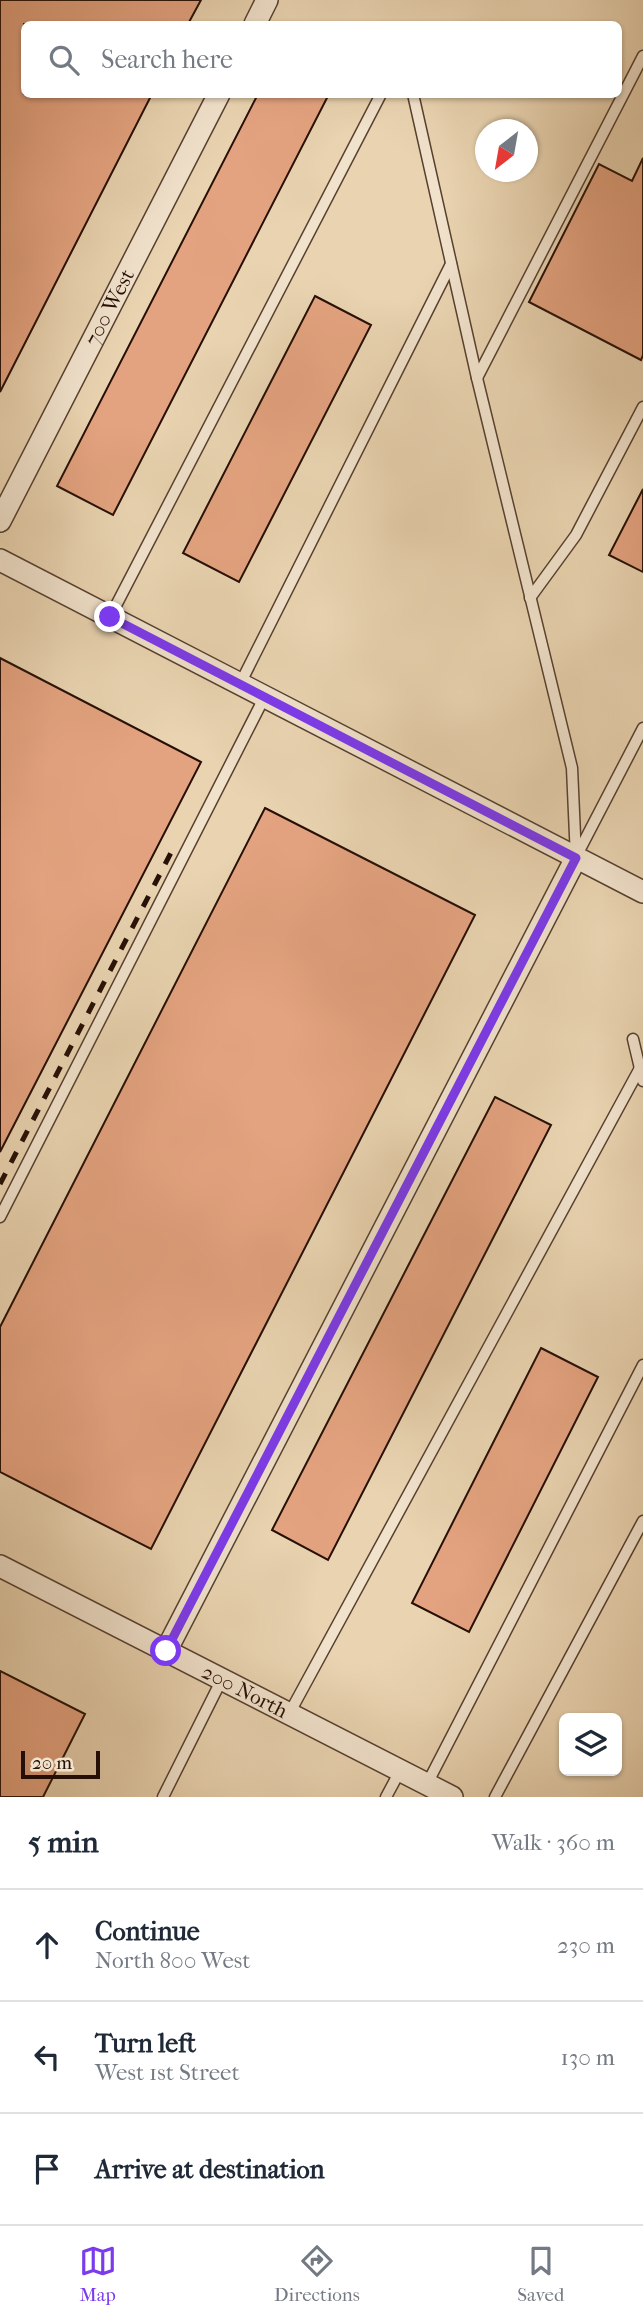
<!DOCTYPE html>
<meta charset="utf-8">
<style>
body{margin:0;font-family:"IM FELL French Canon",serif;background:#f2f2f3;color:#1f2937}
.controls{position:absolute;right:21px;bottom:21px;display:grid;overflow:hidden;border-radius:10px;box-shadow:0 2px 5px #0004}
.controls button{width:63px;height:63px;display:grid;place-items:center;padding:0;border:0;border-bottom:2px solid #e0e1e3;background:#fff;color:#1f2937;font:35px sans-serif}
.compass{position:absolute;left:475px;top:119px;width:63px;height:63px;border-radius:50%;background:#fff;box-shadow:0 2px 5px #0004;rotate:211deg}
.scale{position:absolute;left:21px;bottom:18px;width:79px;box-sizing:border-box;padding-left:7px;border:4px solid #260f06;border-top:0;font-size:19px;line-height:24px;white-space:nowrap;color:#260f06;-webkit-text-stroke:5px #f1e2cc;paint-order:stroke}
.stop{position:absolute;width:21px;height:21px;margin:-16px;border:5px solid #7c3aed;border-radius:50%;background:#fff}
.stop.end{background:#7c3aed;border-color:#fff;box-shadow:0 2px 7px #0008}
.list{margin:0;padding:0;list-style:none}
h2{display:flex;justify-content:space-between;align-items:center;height:91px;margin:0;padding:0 28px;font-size:30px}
h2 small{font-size:23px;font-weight:400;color:#747a83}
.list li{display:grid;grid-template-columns:46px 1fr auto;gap:21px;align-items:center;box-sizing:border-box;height:112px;padding:0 28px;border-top:2px solid #e0e1e3}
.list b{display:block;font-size:26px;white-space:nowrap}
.list p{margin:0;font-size:23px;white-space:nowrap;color:#747a83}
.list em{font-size:23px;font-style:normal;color:#747a83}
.icon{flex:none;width:38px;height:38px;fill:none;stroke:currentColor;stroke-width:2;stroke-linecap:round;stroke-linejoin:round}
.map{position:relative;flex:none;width:643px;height:1797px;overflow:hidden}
.search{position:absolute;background:#fff;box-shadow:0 2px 5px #0004;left:21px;right:21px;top:21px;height:77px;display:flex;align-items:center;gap:18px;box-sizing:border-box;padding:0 24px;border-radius:10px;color:#747a83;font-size:26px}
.sheet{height:427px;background:#fff}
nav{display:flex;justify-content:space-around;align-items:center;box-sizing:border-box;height:98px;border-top:2px solid #e0e1e3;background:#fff;font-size:19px;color:#747a83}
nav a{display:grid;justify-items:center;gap:4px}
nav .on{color:#7c3aed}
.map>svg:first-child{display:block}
</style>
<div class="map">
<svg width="643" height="1797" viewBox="0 0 643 1797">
<rect width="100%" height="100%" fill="#e9d3b0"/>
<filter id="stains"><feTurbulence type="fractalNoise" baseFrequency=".00286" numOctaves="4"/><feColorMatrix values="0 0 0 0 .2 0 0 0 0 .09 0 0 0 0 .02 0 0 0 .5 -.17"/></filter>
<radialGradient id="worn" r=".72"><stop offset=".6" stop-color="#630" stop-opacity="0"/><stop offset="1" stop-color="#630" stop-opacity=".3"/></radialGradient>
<g fill="#e4a380" stroke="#260f06" stroke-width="2">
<polygon points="0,0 201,0 188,24 24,24 24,94 152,94 0,392"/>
<polygon points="258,94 329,94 113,515 57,486"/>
<polygon points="643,158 643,355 641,360 529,302 599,164 632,181"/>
<polygon points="315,296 371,325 239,582 183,553"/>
<polygon points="643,489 643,572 609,555"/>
<polygon points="0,658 201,762 0,1152"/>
<polygon points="265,808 475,915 151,1549 0,1472 0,1327"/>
<polygon points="495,1097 551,1125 328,1560 272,1530"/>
<polygon points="541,1348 598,1377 469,1632 412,1603"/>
<polygon points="0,1671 85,1714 43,1797 0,1797"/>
</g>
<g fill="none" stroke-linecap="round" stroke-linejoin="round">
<g stroke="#574030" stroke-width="13">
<g id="service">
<polyline points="413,94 477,378 572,768 576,858"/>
<polyline points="477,378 643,56"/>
<polyline points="530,598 576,535 643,407"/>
<polyline points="110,617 381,94"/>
<polyline points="240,684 451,264"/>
<polyline points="577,855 643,728"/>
<polyline points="633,1039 643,1081"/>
<polyline points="0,1217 265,696"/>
<polyline points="289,1714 640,1068"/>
<polyline points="427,1784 643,1365"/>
<polyline points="163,1797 222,1679"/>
<polyline points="386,1797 400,1771"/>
<polyline points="495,1797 643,1521"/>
</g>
</g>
<g stroke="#574030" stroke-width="24">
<g id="minor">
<polyline points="255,24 267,0"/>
<path id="s1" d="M 0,521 L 219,94"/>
<polyline points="0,560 643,892"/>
<path id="s2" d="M 0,1566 L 452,1797"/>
<polyline points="166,1651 576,858"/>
</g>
</g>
<use href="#service" stroke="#f1e2cc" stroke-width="10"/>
<use href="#minor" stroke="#f1e2cc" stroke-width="21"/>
<polyline stroke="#260f06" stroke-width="5" stroke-dasharray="12 12" stroke-linecap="butt" points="0,1184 176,843"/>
</g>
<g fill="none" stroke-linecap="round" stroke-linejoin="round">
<polyline stroke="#7c3aed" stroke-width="9" points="110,617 576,858 166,1651"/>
</g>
<g text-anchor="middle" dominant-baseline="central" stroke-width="7" stroke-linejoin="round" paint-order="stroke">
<g font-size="21" fill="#260f06" stroke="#f1e2cc">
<text stroke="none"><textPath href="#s1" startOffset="240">700 West</textPath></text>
<text stroke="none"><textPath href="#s2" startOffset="275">200 North</textPath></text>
</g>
</g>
<rect width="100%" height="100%" filter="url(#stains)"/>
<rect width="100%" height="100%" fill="url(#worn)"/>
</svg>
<div class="controls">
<button><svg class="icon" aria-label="layers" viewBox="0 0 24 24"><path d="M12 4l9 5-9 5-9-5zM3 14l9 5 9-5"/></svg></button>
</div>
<svg class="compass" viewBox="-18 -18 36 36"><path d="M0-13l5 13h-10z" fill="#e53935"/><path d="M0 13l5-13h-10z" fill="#747a83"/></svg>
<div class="scale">20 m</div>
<div class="stop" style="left:166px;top:1651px"></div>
<div class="stop end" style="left:110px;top:617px"></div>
<div class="search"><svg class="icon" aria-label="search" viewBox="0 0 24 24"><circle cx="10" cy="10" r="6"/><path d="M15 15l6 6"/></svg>Search here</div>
</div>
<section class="sheet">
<h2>5 min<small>Walk · 360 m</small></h2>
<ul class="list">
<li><svg class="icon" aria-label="ahead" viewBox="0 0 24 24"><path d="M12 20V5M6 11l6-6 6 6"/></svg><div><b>Continue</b><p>North 800 West</p></div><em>230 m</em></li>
<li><svg class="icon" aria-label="left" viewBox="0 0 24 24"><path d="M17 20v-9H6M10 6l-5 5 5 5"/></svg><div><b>Turn left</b><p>West 1st Street</p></div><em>130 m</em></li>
<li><svg class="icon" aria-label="arrive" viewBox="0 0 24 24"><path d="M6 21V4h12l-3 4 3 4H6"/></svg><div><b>Arrive at destination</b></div></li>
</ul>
</section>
<nav>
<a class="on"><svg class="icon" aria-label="map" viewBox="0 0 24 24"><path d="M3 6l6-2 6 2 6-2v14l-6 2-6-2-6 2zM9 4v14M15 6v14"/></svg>Map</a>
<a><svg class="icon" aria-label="directions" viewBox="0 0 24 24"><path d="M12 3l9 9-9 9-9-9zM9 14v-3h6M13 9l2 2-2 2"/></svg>Directions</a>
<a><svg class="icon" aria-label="saved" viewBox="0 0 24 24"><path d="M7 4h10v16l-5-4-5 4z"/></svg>Saved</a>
</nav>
